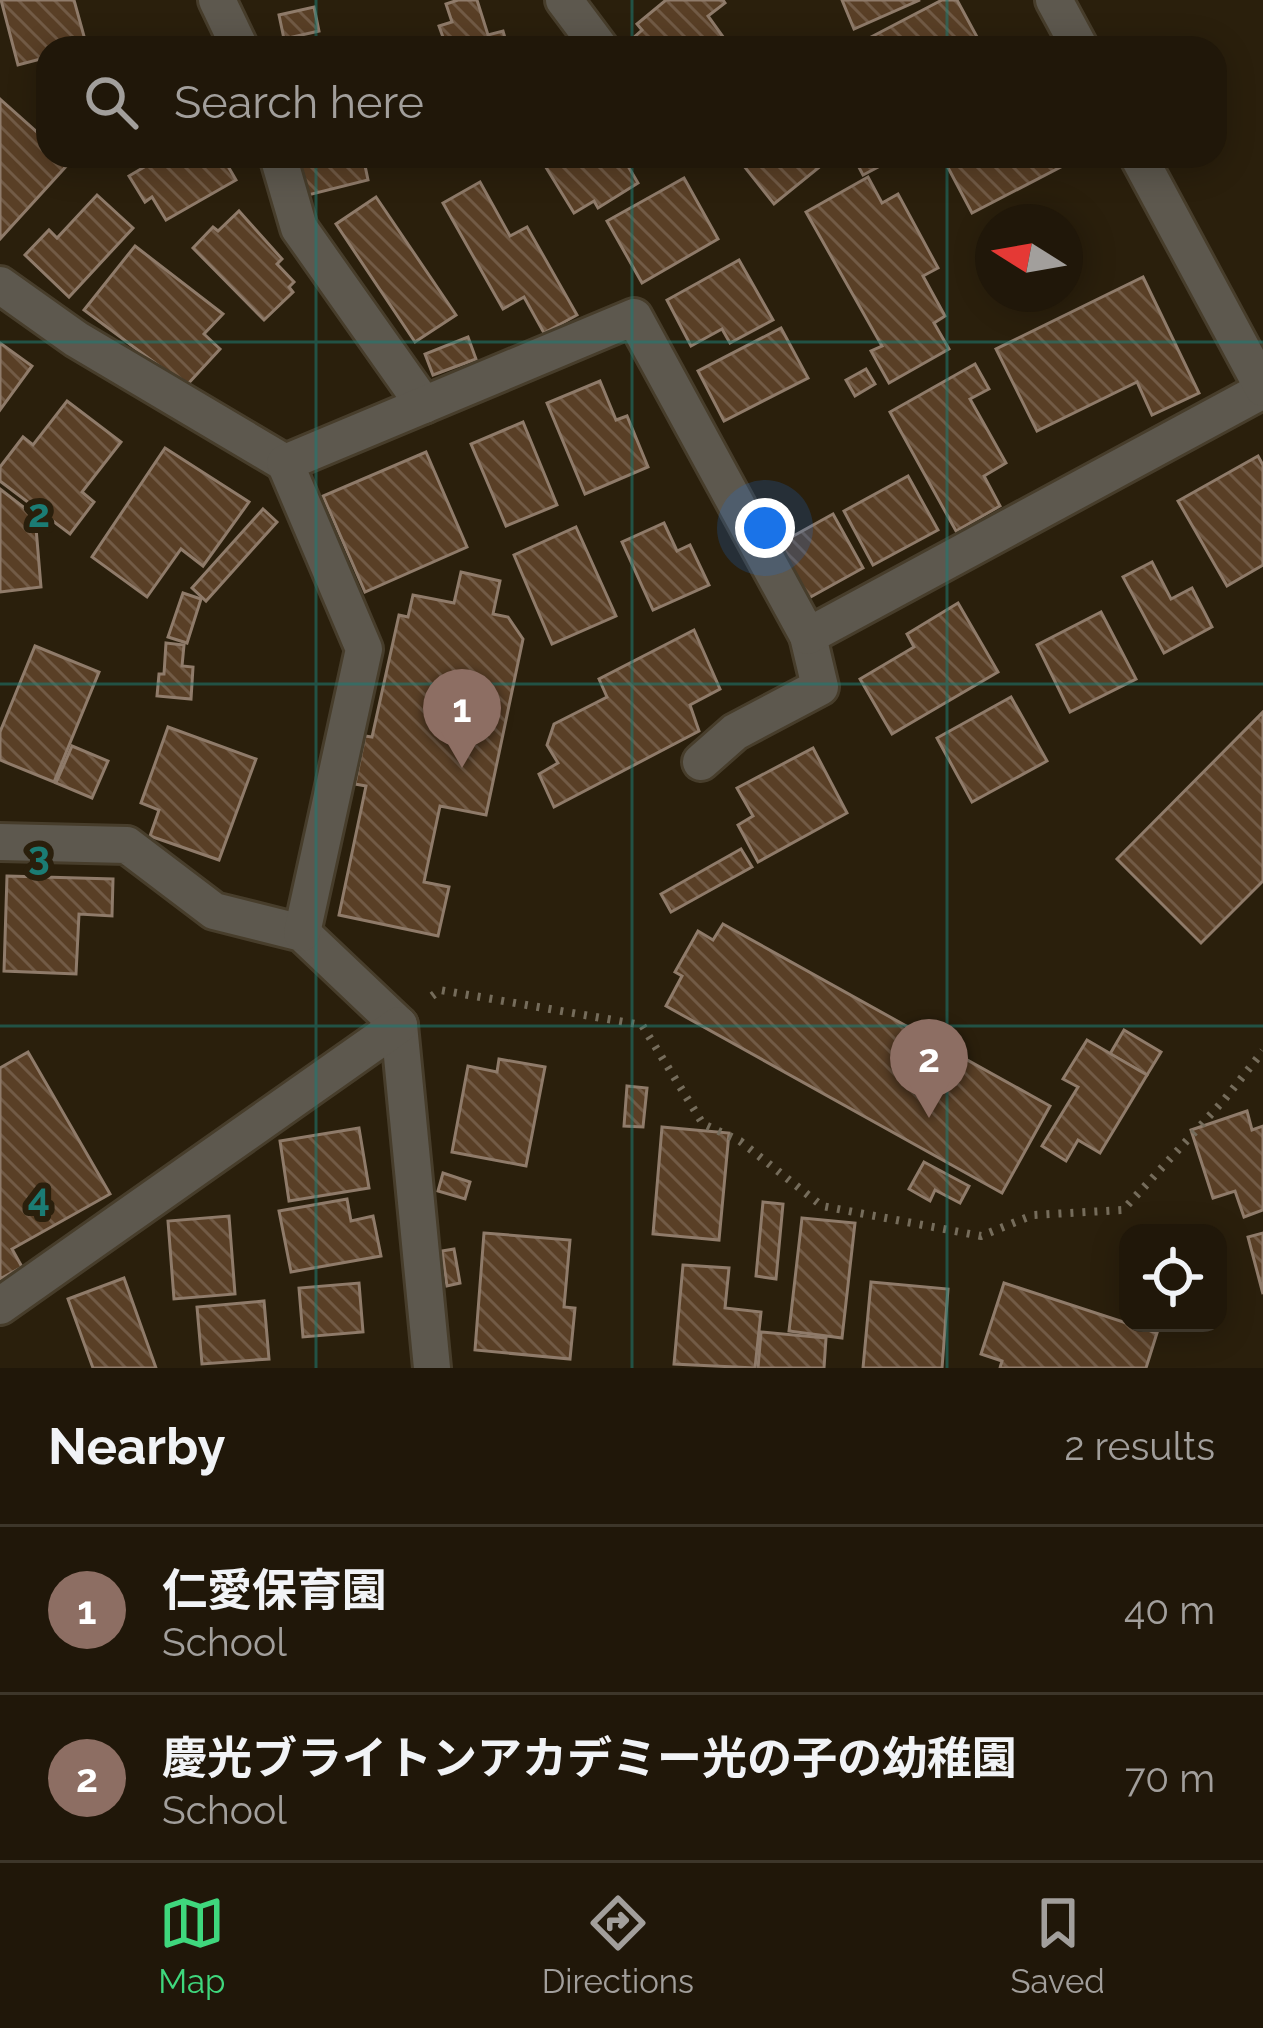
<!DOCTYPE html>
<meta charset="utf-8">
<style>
body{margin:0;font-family:Raleway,"Noto Sans JP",sans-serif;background:#282012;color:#f1f3f6}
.controls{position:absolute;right:36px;bottom:36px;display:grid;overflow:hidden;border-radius:24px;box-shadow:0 6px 30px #0003}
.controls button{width:108px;height:108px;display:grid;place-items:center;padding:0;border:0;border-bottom:3px solid #3d362a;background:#201709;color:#f1f3f6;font:60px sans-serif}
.compass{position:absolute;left:975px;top:204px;width:108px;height:108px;border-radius:50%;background:#201709;box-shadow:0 6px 30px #0003;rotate:281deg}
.you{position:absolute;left:765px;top:528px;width:42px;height:42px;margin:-30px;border:9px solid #fff;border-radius:50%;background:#1a73e8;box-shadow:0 0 0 18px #1a73e833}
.badge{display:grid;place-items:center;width:78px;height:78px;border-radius:50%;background:#3fd77d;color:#fff;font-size:39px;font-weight:700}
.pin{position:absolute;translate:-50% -99px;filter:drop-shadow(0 3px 6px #0008)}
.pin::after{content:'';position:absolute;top:63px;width:42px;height:36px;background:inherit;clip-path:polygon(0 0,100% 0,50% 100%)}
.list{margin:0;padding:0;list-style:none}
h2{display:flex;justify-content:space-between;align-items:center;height:156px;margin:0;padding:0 48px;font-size:51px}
h2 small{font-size:39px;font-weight:400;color:#a29f9c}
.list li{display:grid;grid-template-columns:78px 1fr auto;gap:36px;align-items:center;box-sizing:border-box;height:168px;padding:0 48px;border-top:3px solid #3d362a}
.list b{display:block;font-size:45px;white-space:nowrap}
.list p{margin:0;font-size:39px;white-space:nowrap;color:#a29f9c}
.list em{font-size:39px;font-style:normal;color:#a29f9c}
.icon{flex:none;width:66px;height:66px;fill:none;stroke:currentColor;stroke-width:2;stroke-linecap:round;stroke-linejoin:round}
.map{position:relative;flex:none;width:1263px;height:1368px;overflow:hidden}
.search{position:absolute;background:#201709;box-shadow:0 6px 30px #0003;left:36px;right:36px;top:36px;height:132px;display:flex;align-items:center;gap:30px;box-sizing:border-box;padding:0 42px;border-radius:36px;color:#a29f9c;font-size:45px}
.sheet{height:492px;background:#201709}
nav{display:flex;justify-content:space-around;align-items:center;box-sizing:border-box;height:168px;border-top:3px solid #3d362a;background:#201709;font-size:33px;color:#a29f9c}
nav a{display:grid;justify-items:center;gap:6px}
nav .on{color:#3fd77d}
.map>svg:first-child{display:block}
</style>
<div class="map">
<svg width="1263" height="1368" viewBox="0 0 1263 1368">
<defs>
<pattern id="building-back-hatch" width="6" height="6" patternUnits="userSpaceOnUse" patternTransform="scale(3)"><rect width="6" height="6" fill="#593f26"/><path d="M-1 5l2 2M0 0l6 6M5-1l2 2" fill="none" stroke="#725b46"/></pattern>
</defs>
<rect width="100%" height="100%" fill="#2a1f0c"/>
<g fill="url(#building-back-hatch)" stroke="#8f7b6a" stroke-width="3">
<polygon points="1,0 74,0 87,47 48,48 48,57 18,65"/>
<polygon points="458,0 477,0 488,35 503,31 508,48 430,48 444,40 439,26 452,22 446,4"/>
<polygon points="666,0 723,0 725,3 708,16 726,41 717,48 622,48 642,30 637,24"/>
<polygon points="842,0 920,0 854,29"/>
<polygon points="942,0 957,0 983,48 850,48"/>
<polygon points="314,7 319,31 284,39 279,15"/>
<polygon points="0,99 48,142 48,156 64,156 70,162 0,239"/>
<polygon points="163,156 222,156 236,180 166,220 152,197 145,202 129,176"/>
<polygon points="298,156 363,156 368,180 308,195"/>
<polygon points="539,156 622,156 638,183 598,208 594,201 574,213"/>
<polygon points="736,156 833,156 774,204"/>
<polygon points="853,156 899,156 863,175"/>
<polygon points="951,156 1082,156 972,213 944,160"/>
<polygon points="868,177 882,203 898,194 938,268 923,276 945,316 934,323 949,349 889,383 871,351 882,346 806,212"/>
<polygon points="684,178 718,239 642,283 607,221"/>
<polygon points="480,182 510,236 527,227 577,315 544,333 524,297 503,309 443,203"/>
<polygon points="97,195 133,228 69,297 25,255 49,230 57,238"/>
<polygon points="376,197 456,315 415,342 336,224"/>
<polygon points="239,211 282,259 277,264 294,282 289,287 293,292 264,320 193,248 213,227 218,231"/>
<polygon points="135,246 223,314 204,334 220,349 186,386 84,310"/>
<polygon points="739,260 773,320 730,343 722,329 691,346 667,300"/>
<polygon points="1143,277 1199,393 1152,415 1137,382 1037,431 996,349"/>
<polygon points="781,328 808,378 724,421 698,371"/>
<polygon points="468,337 476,359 433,375 425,354"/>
<polygon points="0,343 32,366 0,410"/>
<polygon points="975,364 989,389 970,399 1006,463 984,476 1000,506 956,531 890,412"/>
<polygon points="866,369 875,384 855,396 846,380"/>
<polygon points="600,381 616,420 627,416 648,467 585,494 547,403"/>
<polygon points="67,401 121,442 82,492 94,502 70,534 0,481 0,467 23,437 33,445"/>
<polygon points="523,422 557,505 506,526 471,444"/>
<polygon points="165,448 249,502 203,566 181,549 147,597 92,557"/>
<polygon points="426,452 467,547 365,592 323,496"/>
<polygon points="1258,456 1263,465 1263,565 1227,586 1178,501"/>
<polygon points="908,476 938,530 873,565 844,511"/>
<polygon points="0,489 35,516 41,587 0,592"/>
<polygon points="263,509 277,522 206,601 192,588"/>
<polygon points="833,514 863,568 807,599 777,545"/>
<polygon points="664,523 677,551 690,545 709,585 653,610 622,542"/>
<polygon points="576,527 616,616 552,644 514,555"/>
<polygon points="1152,562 1171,599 1192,588 1212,627 1164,653 1123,577"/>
<polygon points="461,572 500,581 493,614 508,617 523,639 486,815 440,806 424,882 449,887 438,936 339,915 366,786 355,784 365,736 372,737 399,615 408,617 413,595 454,603"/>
<polygon points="183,593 201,599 187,643 168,637"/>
<polygon points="958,603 998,672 892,734 860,679 914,647 907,634"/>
<polygon points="1101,612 1136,679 1070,712 1037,645"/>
<polygon points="694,630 720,689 690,705 699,731 554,807 539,774 558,763 547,745 554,724 607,697 599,679"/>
<polygon points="166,643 184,645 182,666 193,667 191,699 157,696 159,674 164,674"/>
<polygon points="35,646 99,672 54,782 0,760 0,732"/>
<polygon points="1011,697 1047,761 972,802 937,738"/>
<polygon points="1263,712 1263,881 1201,943 1117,859"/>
<polygon points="168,727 256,759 219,860 150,836 159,810 141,803"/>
<polygon points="72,746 108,761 92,798 56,783"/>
<polygon points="813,748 847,813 758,862 738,825 753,816 737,788"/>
<polygon points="741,849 752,867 671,912 661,894"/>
<polygon points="7,876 113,879 112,916 79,914 76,974 4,971"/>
<polygon points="723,924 1050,1106 1002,1193 666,1006 682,976 675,972 698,931 713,940"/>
<polygon points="1124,1030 1161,1052 1147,1075 1110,1054"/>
<polygon points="1087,1040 1147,1075 1100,1153 1078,1140 1066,1161 1042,1146 1078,1087 1063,1079"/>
<polygon points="28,1052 110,1194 12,1249 22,1267 0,1279 0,1068"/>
<polygon points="499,1059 545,1067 526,1166 452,1152 468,1066 497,1072"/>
<polygon points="627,1086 647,1088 643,1127 624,1126"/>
<polygon points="1247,1111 1252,1130 1263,1126 1263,1210 1244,1217 1235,1191 1213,1198 1191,1130"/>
<polygon points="662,1127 729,1133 719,1240 653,1234"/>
<polygon points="359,1128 369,1188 289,1201 280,1141"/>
<polygon points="924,1162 969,1186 960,1203 935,1190 930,1201 909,1189"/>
<polygon points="443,1173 470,1182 465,1199 438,1191"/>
<polygon points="347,1199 351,1221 373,1216 381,1256 291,1272 279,1211"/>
<polygon points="763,1202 783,1204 776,1279 756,1276"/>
<polygon points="229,1216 235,1294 174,1299 168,1221"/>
<polygon points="802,1218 855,1223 842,1338 789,1331"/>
<polygon points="484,1233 570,1240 564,1307 575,1308 570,1359 475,1350"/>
<polygon points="1263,1233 1263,1294 1248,1237"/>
<polygon points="454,1249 460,1283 447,1286 442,1251"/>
<polygon points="683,1265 729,1268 725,1308 761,1312 755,1368 674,1364"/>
<polygon points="124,1278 156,1368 93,1368 68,1299"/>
<polygon points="871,1282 948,1289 942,1368 863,1368"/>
<polygon points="359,1283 363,1332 303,1337 299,1288"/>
<polygon points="1004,1283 1157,1333 1146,1368 1000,1368 1002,1361 981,1354"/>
<polygon points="264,1301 269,1359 202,1364 197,1307"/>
<polygon points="761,1332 826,1338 824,1368 758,1368"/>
</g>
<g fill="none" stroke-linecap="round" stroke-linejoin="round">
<g stroke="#473d2b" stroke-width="42">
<g id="minor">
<polyline points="217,0 240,48"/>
<polyline points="564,0 600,48"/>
<polyline points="278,156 299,228 424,405"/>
<polyline points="0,285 76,339 285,463"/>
<polyline points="701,762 735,732 820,687 808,636"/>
<polyline points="0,842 127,845 214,911 302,933 399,1025 432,1368"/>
<polyline points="302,933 364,649 285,463 634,317 808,636 1263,390"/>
<polyline points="0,1306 399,1025"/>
</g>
</g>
<g stroke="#473d2b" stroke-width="42">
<g id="tertiary">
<polyline points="1054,0 1080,48"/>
<polyline points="1138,156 1263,388"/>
</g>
</g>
<polyline stroke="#756c5b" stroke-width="8" stroke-dasharray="3 9" stroke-linecap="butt" points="432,996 440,990 642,1025 703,1124 740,1141 822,1206 981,1236 1033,1215 1123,1210 1224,1100 1263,1051"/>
<use href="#minor" stroke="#5d584e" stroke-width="36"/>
<use href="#tertiary" stroke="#5d584e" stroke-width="36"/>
</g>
<path fill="none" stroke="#1b7c74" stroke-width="3" stroke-opacity="0.55" d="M 316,0 L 316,48M 632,0 L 632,48M 947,0 L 947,48M 316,156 L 316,1368M 632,156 L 632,1368M 947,156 L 947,1368M 0,342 L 1263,342M 0,684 L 1263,684M 0,1026 L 1263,1026"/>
<g font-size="39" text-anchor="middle" font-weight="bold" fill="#1b7c74" stroke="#2a1f0c" stroke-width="12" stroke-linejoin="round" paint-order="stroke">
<text x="39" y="527">2</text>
<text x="39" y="869">3</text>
<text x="39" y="1211">4</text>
</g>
</svg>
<div class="controls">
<button><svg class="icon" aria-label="locate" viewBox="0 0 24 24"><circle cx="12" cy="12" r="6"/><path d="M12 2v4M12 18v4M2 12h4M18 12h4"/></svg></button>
</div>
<svg class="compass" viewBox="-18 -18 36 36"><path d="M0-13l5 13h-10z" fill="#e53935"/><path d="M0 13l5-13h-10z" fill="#a29f9c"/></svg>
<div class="you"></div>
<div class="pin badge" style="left:462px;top:768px;background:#8d6e63">1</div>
<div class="pin badge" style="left:929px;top:1118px;background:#8d6e63">2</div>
<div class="search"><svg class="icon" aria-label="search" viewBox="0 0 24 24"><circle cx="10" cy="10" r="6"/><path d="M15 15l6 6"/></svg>Search here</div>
</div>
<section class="sheet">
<h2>Nearby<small>2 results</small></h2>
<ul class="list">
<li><span class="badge" style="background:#8d6e63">1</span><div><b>仁愛保育園</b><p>School</p></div><em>40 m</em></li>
<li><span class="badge" style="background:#8d6e63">2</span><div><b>慶光ブライトンアカデミー光の子の幼稚園</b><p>School</p></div><em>70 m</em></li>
</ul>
</section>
<nav>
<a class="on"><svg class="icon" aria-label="map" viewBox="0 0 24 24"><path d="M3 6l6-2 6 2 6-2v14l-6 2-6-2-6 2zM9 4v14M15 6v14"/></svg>Map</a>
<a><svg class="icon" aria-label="directions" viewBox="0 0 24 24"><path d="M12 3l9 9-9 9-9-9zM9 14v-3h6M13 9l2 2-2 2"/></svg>Directions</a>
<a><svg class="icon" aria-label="saved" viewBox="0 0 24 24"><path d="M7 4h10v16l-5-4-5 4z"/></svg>Saved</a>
</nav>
